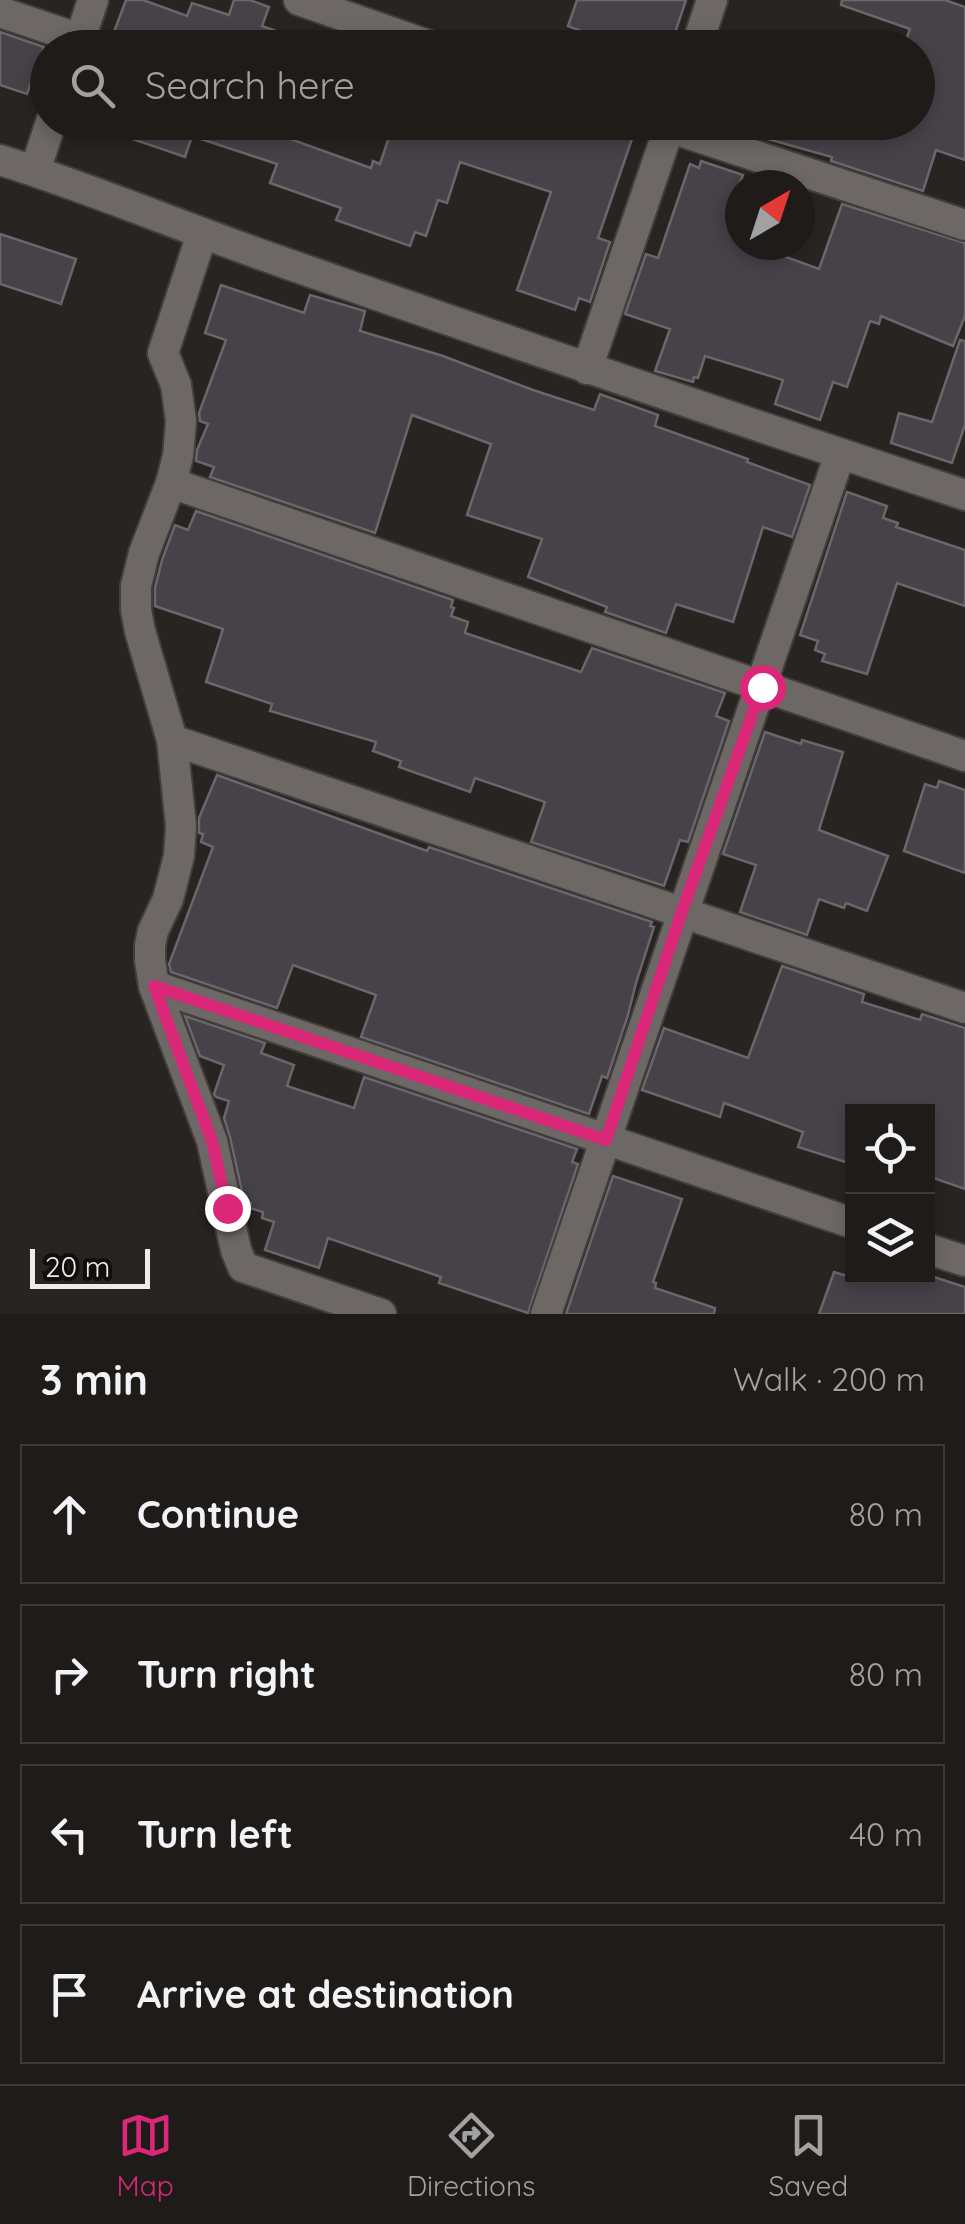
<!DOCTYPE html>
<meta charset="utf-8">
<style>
body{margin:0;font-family:Quicksand,sans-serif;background:#262422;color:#f1f3f6}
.controls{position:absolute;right:30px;bottom:30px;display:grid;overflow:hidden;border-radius:0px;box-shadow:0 5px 15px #0003}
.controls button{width:90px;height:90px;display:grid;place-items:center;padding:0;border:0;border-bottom:2px solid #3c3938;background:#1e1b19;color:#f1f3f6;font:50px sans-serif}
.compass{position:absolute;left:725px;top:170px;width:90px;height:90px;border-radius:50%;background:#1e1b19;box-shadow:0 5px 15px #0003;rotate:39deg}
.scale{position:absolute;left:30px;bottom:25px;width:120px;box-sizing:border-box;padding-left:10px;border:5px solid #eeebe9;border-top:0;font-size:28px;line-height:35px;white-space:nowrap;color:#eeebe9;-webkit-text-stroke:8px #100e0d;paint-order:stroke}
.stop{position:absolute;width:30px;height:30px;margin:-22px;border:8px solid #db2777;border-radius:50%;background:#fff}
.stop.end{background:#db2777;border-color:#fff;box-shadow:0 2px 10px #0008}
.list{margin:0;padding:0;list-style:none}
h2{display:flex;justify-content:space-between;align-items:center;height:130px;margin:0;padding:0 40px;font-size:42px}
h2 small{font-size:32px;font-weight:400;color:#a1a1a2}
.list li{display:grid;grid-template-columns:65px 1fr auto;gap:30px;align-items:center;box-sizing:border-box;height:140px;margin:0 20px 20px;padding:0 20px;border:2px solid #3c3938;border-radius:0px}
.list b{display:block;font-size:38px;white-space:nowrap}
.list em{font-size:32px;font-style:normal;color:#a1a1a2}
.icon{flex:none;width:55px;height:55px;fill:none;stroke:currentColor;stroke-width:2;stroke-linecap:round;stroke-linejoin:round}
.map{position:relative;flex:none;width:965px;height:1314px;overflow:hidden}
.search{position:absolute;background:#1e1b19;box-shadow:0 5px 15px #0003;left:30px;right:30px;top:30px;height:110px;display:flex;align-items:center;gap:25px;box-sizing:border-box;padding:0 35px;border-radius:55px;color:#a1a1a2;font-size:38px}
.sheet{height:770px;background:#1e1b19}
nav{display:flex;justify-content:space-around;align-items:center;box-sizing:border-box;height:140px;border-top:2px solid #3c3938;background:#1e1b19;font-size:28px;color:#a1a1a2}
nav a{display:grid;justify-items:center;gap:5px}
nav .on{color:#db2777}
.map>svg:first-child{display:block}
</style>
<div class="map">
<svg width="965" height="1314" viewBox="0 0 965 1314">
<rect width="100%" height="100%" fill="#282421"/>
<g fill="#464348" stroke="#69676b" stroke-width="2.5">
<polygon points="126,0 143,0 187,16 192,3 229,15 234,0 250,0 269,7 262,26 307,42 306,48 133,48 111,40"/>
<polygon points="577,0 686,0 670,48 584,48 589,34 568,26"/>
<polygon points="842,0 945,0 965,7 965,160 936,150 923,191 831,161 832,157 743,132 745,122 918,122 918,47 905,43 910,29 841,5"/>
<polygon points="0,32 44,47 27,94 0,85"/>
<polygon points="101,122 267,122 292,131 290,139 371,168 373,161 380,164 394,122 535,122 561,131 564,122 594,122 633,136 598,238 610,242 590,302 579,298 575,310 517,290 551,192 460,162 447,203 438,200 426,236 415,232 410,246 336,220 341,208 270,183 277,164 192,136 185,157 100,128"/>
<polygon points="701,161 743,175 734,198 740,200 740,245 753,245 819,269 842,204 965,243 965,316 953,346 881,316 879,324 870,321 847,387 833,382 820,420 775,404 783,380 705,356 698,378 694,377 693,382 655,371 670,329 625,314 646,254 658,258 690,164 699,168"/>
<polygon points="0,234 76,259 61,304 0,284"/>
<polygon points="221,285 304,313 310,295 365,311 360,331 443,356 533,390 594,410 600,394 658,415 655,426 748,459 747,462 810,485 792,537 763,527 733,622 676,604 666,633 605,612 607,607 528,577 542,539 467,515 491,444 412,415 375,533 210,477 214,467 196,461 197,450 208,424 200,421 199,413 226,340 205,333"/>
<polygon points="960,340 965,341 965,425 952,463 891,443 899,413 932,422"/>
<polygon points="847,492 887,506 883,518 898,523 896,527 965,550 965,606 897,583 867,674 822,661 825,654 815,650 818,641 800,635"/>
<polygon points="196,511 453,600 451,607 454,608 451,616 468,622 465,633 581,672 592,648 725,693 716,716 729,721 688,842 680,840 664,886 531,842 545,802 475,778 470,792 399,767 401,761 373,751 376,742 270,711 272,704 206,682 223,629 155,606 155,588 162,560 175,525 188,530"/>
<polygon points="765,732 801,744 802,740 843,752 819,830 888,856 867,911 846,903 844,908 819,899 807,935 740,912 756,865 723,854"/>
<polygon points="217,775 427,851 429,847 652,922 650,926 654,927 636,983 628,1015 607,1078 602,1076 589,1114 361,1037 376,995 293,965 277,1008 171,972 169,964 213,847 201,842 203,834 199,833 199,818"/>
<polygon points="939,781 965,790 965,873 904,851 925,784 937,788"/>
<polygon points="782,966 864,994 862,1002 920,1020 922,1014 965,1028 965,1189 928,1176 928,1112 852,1112 852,1164 798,1147 803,1132 724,1103 720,1117 642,1090 664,1028 748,1058"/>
<polygon points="185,1016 265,1043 261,1053 294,1065 287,1086 354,1108 364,1077 577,1149 572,1162 578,1164 528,1313 439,1283 441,1277 328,1238 319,1268 265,1250 274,1222 262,1218 263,1212 250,1208 251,1203 244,1201 230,1137 224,1118 229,1101 216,1097 214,1094 224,1065 200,1056"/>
<polygon points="613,1176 682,1199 653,1282 656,1283 655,1288 715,1308 714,1314 566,1314"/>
<polygon points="851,1266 852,1276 928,1276 928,1275 965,1287 965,1314 819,1314 834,1272 847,1276"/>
</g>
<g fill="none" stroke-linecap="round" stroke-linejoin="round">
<g stroke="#423e3c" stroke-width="34">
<g id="street">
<polyline points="299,0 436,48"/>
<polyline points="0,12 80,39"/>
<polyline points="77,48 93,0"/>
<polyline points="696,48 712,0"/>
<polyline points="653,122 965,225"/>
<path d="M 0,160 C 96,190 189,230 285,263 C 511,342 738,420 965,495"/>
<polyline points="35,171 51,122"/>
<polyline points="202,234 163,353 176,385 181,421 178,456 171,483 144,553 136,586 136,610 140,631 172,740 181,826 179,856 168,899 153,931 150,945 150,961 154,986 212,1141 236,1250 243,1267 381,1314"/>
<polyline points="587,369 671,122"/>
<polyline points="171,483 965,756"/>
<polyline points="172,740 965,1008"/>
<polyline points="154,986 852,1223"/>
<polyline points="928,1249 965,1261"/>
<polyline points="546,1314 840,454"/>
</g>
</g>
<use href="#street" stroke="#6d6865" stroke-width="30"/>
</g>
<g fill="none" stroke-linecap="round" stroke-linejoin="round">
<polyline stroke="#db2777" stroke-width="12" points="227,1208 212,1141 154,986 606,1140 682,911 762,687"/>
</g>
</svg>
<div class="controls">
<button><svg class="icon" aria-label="locate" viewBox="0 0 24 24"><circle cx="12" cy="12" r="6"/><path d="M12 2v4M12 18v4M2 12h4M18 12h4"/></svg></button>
<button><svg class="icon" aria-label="layers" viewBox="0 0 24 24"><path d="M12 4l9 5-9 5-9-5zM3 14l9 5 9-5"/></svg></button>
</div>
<svg class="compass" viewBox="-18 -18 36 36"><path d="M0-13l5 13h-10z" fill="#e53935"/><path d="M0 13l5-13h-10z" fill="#a1a1a2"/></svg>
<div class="scale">20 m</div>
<div class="stop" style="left:762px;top:687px"></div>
<div class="stop end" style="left:227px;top:1208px"></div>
<div class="search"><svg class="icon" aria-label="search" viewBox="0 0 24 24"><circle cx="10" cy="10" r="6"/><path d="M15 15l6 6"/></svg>Search here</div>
</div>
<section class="sheet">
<h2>3 min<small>Walk · 200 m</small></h2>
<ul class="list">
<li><svg class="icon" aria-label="ahead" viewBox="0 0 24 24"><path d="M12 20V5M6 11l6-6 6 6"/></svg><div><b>Continue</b></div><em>80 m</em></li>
<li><svg class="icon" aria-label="right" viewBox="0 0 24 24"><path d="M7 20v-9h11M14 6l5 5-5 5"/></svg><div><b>Turn right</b></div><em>80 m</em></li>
<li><svg class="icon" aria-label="left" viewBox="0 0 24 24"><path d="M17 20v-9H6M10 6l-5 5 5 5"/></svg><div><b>Turn left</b></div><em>40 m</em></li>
<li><svg class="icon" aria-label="arrive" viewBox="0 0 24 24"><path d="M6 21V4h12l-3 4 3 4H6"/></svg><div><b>Arrive at destination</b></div></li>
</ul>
</section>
<nav>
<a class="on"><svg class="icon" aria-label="map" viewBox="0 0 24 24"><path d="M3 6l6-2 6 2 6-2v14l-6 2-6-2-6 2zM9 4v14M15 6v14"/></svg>Map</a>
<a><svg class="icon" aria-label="directions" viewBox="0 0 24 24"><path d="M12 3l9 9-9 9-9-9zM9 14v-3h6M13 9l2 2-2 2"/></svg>Directions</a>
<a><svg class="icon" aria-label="saved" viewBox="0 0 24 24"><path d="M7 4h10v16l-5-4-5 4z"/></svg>Saved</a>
</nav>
